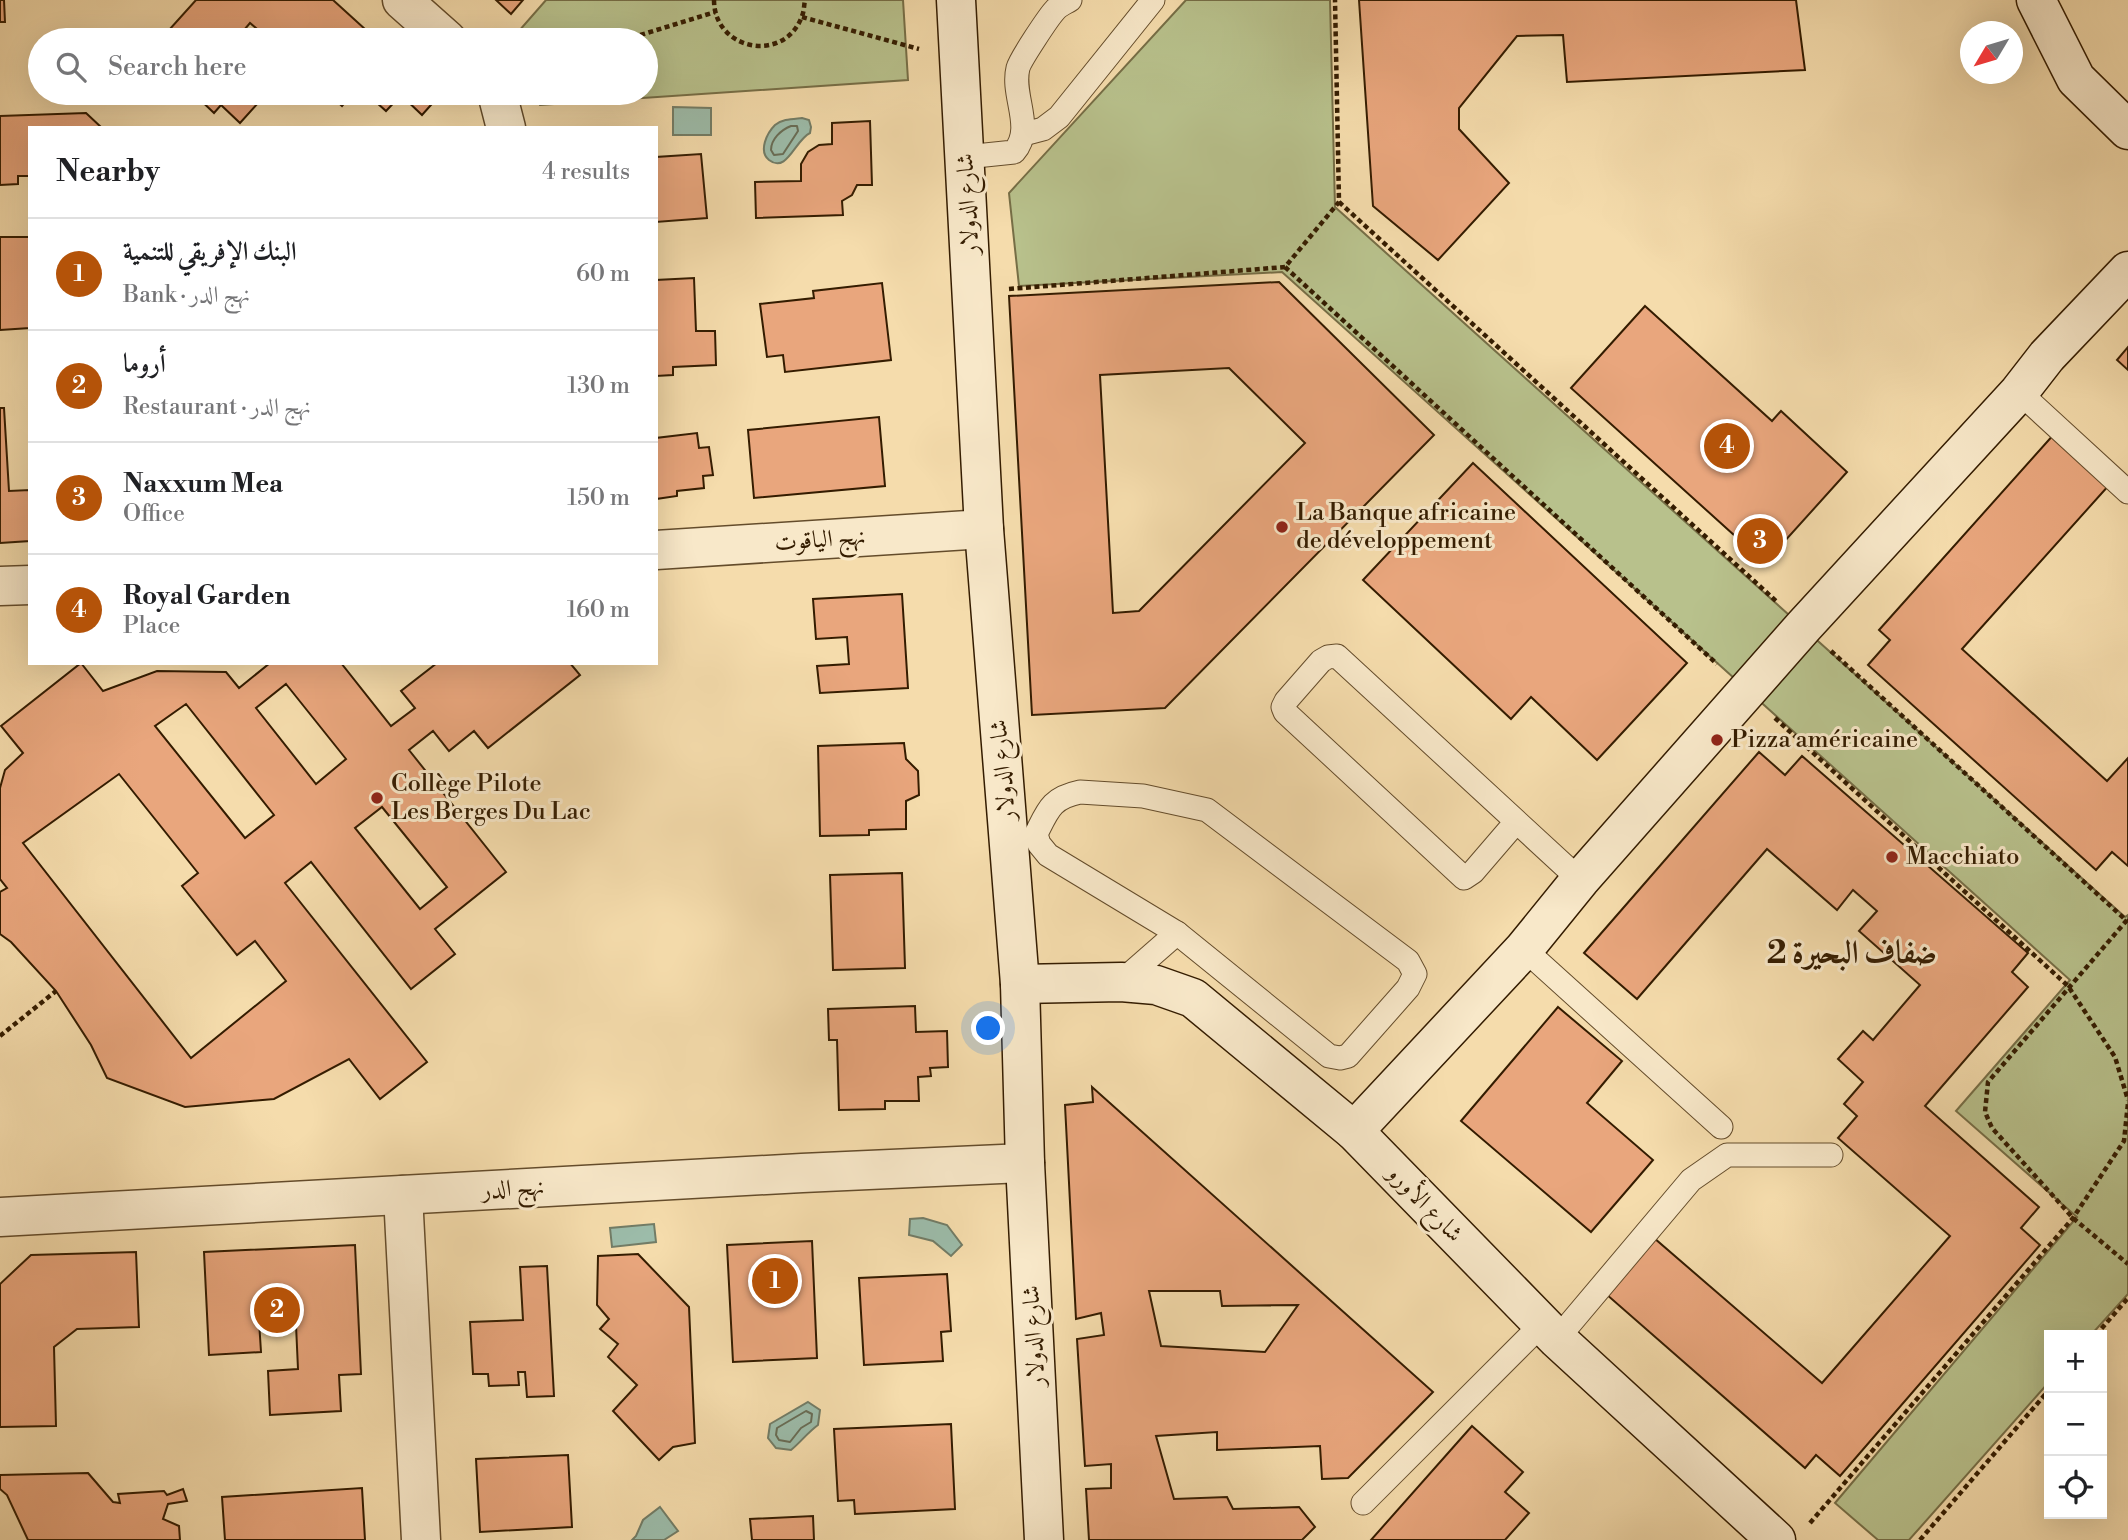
<!DOCTYPE html>
<meta charset="utf-8">
<style>
body{margin:0;font-family:"Libre Bodoni",Amiri,serif;background:#f6f6f6;color:#202124}
.controls{position:absolute;right:21px;bottom:21px;display:grid;overflow:hidden;border-radius:0px;box-shadow:0 7px 28px #0002}
.controls button{width:63px;height:63px;display:grid;place-items:center;padding:0;border:0;border-bottom:2px solid #e0e0e0;background:#fff;color:#202124;font:35px sans-serif}
.compass{position:absolute;left:1960px;top:21px;width:63px;height:63px;border-radius:50%;background:#fff;box-shadow:0 7px 28px #0002;rotate:232deg}
.you{position:absolute;left:989px;top:1029px;width:24px;height:24px;margin:-18px;border:5px solid #fff;border-radius:50%;background:#1a73e8;box-shadow:0 0 0 10px #1a73e833}
.badge{display:grid;place-items:center;width:46px;height:46px;border-radius:50%;background:#b45309;color:#fff;font-size:23px;font-weight:700}
.pin{position:absolute;translate:-50% -50%;border:4px solid #fff;box-shadow:0 2px 7px #0006}
.list{margin:0;padding:0;list-style:none}
h2{display:flex;justify-content:space-between;align-items:center;height:91px;margin:0;padding:0 28px;font-size:30px}
h2 small{font-size:23px;font-weight:400;color:#757577}
.list li{display:grid;grid-template-columns:46px 1fr auto;gap:21px;align-items:center;box-sizing:border-box;height:112px;padding:0 28px;border-top:2px solid #e0e0e0}
.list b{display:block;font-size:26px;white-space:nowrap}
.list p{margin:0;font-size:23px;white-space:nowrap;color:#757577}
.list em{font-size:23px;font-style:normal;color:#757577}
.icon{flex:none;width:38px;height:38px;fill:none;stroke:currentColor;stroke-width:2;stroke-linecap:round;stroke-linejoin:round}
.map{position:relative;flex:none;width:2128px;height:1540px;overflow:hidden}
.search{position:absolute;background:#fff;box-shadow:0 7px 28px #0002;left:28px;top:28px;width:630px;height:77px;display:flex;align-items:center;gap:18px;box-sizing:border-box;padding:0 24px;border-radius:38px;color:#757577;font-size:26px}
.panel{position:absolute;background:#fff;box-shadow:0 7px 28px #0002;left:28px;top:126px;width:630px;height:539px;border-radius:0px}
.map>svg:first-child{display:block}
</style>
<div class="map">
<svg width="2128" height="1540" viewBox="0 0 2128 1540">
<rect width="100%" height="100%" fill="#f5dcac"/>
<filter id="stains"><feTurbulence type="fractalNoise" baseFrequency=".00286" numOctaves="4"/><feColorMatrix values="0 0 0 0 .2 0 0 0 0 .09 0 0 0 0 .02 0 0 0 .5 -.17"/></filter>
<radialGradient id="worn" r=".72"><stop offset=".6" stop-color="#630" stop-opacity="0"/><stop offset="1" stop-color="#630" stop-opacity=".3"/></radialGradient>
<g fill="#b8c18c" stroke="#766e46" stroke-width="2">
<polygon points="546,0 903,0 908,80 540,105 534,93 646,93 646,40 511,40"/>
<polygon points="1186,0 1330,0 1335,207 2125,917 2128,915 2128,1294 2091,1335 2049,1335 2049,1382 1909,1540 1878,1540 1835,1503 2077,1217 1956,1111 2070,980 1282,272 1019,286 1009,193"/>
</g>
<g fill="#9cbcaa" stroke="#727c66" stroke-width="2">
<polygon points="673,107 711,108 711,135 673,135"/>
<path d="M 802,118 L 809,120 L 811,127 L 810,133 C 795,140 787,174 769,160 C 758,151 767,133 775,125 C 782,119 793,119 802,118 Z"/>
<polygon points="923,1218 947,1225 962,1245 951,1256 933,1241 909,1235 910,1219"/>
<polygon points="654,1224 656,1242 612,1247 610,1228"/>
<path d="M 808,1402 L 820,1410 L 818,1425 C 807,1433 801,1442 791,1450 L 776,1448 L 768,1438 L 770,1424 Z"/>
<polygon points="660,1507 678,1531 664,1540 632,1540 636,1536 643,1520"/>
</g>
<g fill="none" stroke-linecap="round" stroke-linejoin="round">
<g stroke="#686c55" stroke-width="2">
<path d="M 791,126 L 797,126 L 798,131 L 783,154 L 774,155 L 771,150 C 771,139 781,130 791,126 Z"/>
<polygon points="806,1411 812,1414 811,1422 801,1428 790,1442 779,1440 776,1435 777,1428"/>
</g>
</g>
<g fill="#e9a67d" stroke="#341c00" stroke-width="2" fill-rule="evenodd">
<polygon points="0,0 4,0 5,22 0,22"/>
<polygon points="196,0 333,0 377,40 270,40 250,23 239,36 243,40 160,40"/>
<polygon points="496,0 523,0 511,14"/>
<polygon points="1359,0 1796,0 1805,70 1567,82 1563,35 1517,36 1459,108 1459,129 1509,183 1438,260 1373,206"/>
<polygon points="193,93 267,93 240,123 221,105 214,113"/>
<polygon points="328,93 353,93 342,106"/>
<polygon points="366,93 436,93 439,96 422,115 401,95 386,111"/>
<polygon points="86,113 102,128 30,128 30,176 18,176 18,184 0,185 0,116"/>
<polygon points="870,121 872,185 857,185 852,195 842,201 843,215 756,218 755,182 801,181 801,164 808,152 819,145 832,144 832,123"/>
<polygon points="701,154 707,218 656,222 656,157"/>
<polygon points="0,237 30,237 30,328 0,330"/>
<polygon points="694,278 696,331 715,331 716,365 673,367 673,375 656,376 656,280"/>
<path d="M 1279,282 L 1434,435 L 1165,708 L 1032,715 L 1009,296 ZM 1229,368 L 1305,443 L 1139,611 L 1113,613 L 1100,375 Z"/>
<polygon points="882,283 891,360 785,372 783,355 767,357 760,304 814,298 813,291"/>
<polygon points="1645,306 1772,421 1781,411 1847,472 1765,563 1571,388"/>
<polygon points="2128,347 2128,370 2117,360"/>
<polygon points="0,408 4,408 9,491 30,490 30,541 0,543"/>
<polygon points="879,417 885,486 754,498 748,430"/>
<polygon points="697,433 699,448 709,447 713,475 703,476 704,488 677,491 677,496 656,499 656,438"/>
<polygon points="2055,433 2110,484 1962,649 2107,781 2128,758 2128,866 2112,852 2096,870 1868,665 1890,640 1879,630"/>
<polygon points="1473,463 1687,663 1597,760 1531,697 1511,719 1363,580"/>
<polygon points="902,594 908,688 820,693 817,666 849,664 847,637 816,639 813,599"/>
<path d="M 81,663 L 103,691 L 157,671 L 226,672 L 239,688 L 270,663 L 341,663 L 391,726 L 415,708 L 401,691 L 437,663 L 570,663 L 580,675 L 488,748 L 474,731 L 449,751 L 433,731 L 409,750 L 506,872 L 435,929 L 455,954 L 411,989 L 311,862 L 285,883 L 427,1062 L 380,1099 L 349,1059 L 274,1099 L 185,1107 L 107,1078 L 91,1045 L 56,991 L 11,942 L 0,934 L 0,892 L 7,888 L 0,879 L 0,788 L 5,770 L 23,753 L 1,726 ZM 286,684 L 346,759 L 316,784 L 256,708 ZM 186,704 L 274,815 L 245,838 L 155,726 ZM 119,774 L 198,873 L 182,886 L 237,955 L 255,941 L 286,981 L 191,1058 L 23,843 ZM 382,807 L 447,887 L 420,909 L 355,828 Z"/>
<polygon points="904,743 906,759 918,771 919,795 906,801 906,829 869,830 869,835 820,836 818,746"/>
<polygon points="1759,752 1785,775 1802,756 2028,953 2012,972 2028,987 1925,1106 2039,1207 2021,1228 2040,1245 1840,1476 1816,1455 1805,1468 1606,1294 1654,1238 1822,1383 1950,1236 1838,1138 1857,1116 1844,1104 1863,1082 1838,1059 1863,1031 1873,1040 1920,985 1859,931 1877,911 1853,890 1837,910 1767,849 1637,999 1584,953"/>
<polygon points="902,873 905,968 833,970 830,875"/>
<polygon points="915,1006 916,1032 947,1031 948,1067 930,1068 931,1076 918,1077 919,1101 885,1101 885,1109 839,1110 837,1040 829,1040 828,1009"/>
<polygon points="1558,1007 1622,1061 1587,1103 1653,1160 1591,1232 1461,1121"/>
<path d="M 1092,1087 L 1433,1392 L 1348,1478 L 1322,1479 L 1320,1446 L 1217,1450 L 1217,1432 L 1156,1436 L 1174,1499 L 1227,1497 L 1233,1509 L 1299,1507 L 1315,1527 L 1302,1540 L 1089,1540 L 1086,1489 L 1111,1488 L 1111,1464 L 1085,1466 L 1077,1339 L 1104,1335 L 1101,1313 L 1076,1319 L 1065,1105 L 1093,1102 ZM 1149,1291 L 1220,1291 L 1222,1306 L 1298,1305 L 1265,1352 L 1161,1346 Z"/>
<polygon points="812,1241 817,1358 733,1362 727,1245"/>
<polygon points="355,1245 361,1374 339,1375 341,1411 270,1415 268,1371 298,1369 295,1303 258,1305 261,1352 209,1355 204,1252"/>
<polygon points="136,1252 139,1327 77,1329 54,1347 56,1426 0,1427 0,1284 31,1255"/>
<polygon points="638,1254 689,1307 695,1443 673,1447 659,1460 613,1411 637,1385 608,1357 618,1344 600,1329 609,1319 597,1305 598,1256"/>
<polygon points="547,1266 554,1396 527,1397 525,1372 518,1372 519,1385 489,1386 488,1374 473,1374 470,1322 523,1320 520,1267"/>
<polygon points="947,1274 951,1331 941,1332 943,1361 864,1365 859,1278"/>
<polygon points="951,1424 955,1509 855,1514 854,1500 838,1501 834,1429"/>
<polygon points="1472,1426 1523,1472 1505,1492 1529,1513 1505,1540 1371,1540"/>
<polygon points="568,1455 572,1527 480,1532 476,1459"/>
<polygon points="88,1473 113,1502 120,1503 118,1494 164,1491 167,1495 183,1489 187,1501 168,1504 163,1519 179,1526 180,1540 28,1540 7,1495 0,1489 0,1475"/>
<polygon points="362,1488 365,1540 225,1540 222,1497"/>
<polygon points="813,1516 814,1540 752,1540 750,1519"/>
</g>
<g fill="none" stroke-linecap="round" stroke-linejoin="round">
<g stroke="#644c2b" stroke-width="25">
<g id="lane">
<polyline points="1024,134 1043,129 1059,117 1153,0"/>
<path d="M 966,157 L 1014,152 C 1035,128 1011,96 1018,68 C 1020,60 1049,16 1056,9 C 1060,5 1065,3 1070,0"/>
<polyline points="2019,392 2128,492"/>
<path d="M 1080,792 L 1143,796 L 1207,810 L 1408,961 L 1415,974 L 1408,988 L 1348,1056 L 1340,1058 L 1329,1056 L 1177,933 L 1048,855 L 1039,844 L 1036,834 C 1048,810 1051,798 1080,792 Z"/>
<polyline points="1516,822 1473,872 1464,878 1285,712 1283,707 1286,701 1321,661 1328,657 1337,656 1580,880"/>
<polyline points="1524,949 1721,1127"/>
<polyline points="1121,982 1177,933"/>
<polyline points="1557,1339 1691,1180 1727,1155 1831,1155"/>
<polyline points="1363,1503 1542,1324"/>
</g>
</g>
<g stroke="#644c2b" stroke-width="41">
<g id="street">
<polyline points="402,0 447,40"/>
<polyline points="497,93 506,128"/>
<polyline points="656,550 984,529"/>
<polyline points="0,586 30,585"/>
<polyline points="403,1195 421,1540"/>
<polyline points="0,1217 802,1173 1025,1163"/>
</g>
</g>
<g stroke="#341c00" stroke-width="41">
<g id="secondary">
<polyline points="956,0 984,529 1020,984 1025,1163 1044,1540"/>
<polyline points="2036,0 2076,79 2128,130"/>
<polyline points="1020,984 1121,982 1156,985 1193,998 1354,1131 1557,1339 1776,1540"/>
<polyline points="1354,1131 1524,949 1580,880 1804,626 2019,392 2047,356 2128,271"/>
</g>
</g>
<g stroke="#341c00" stroke-width="4.5" stroke-dasharray="5 3.5" stroke-linecap="butt">
<path d="M 714,0 C 714,51 785,64 802,16 C 804,12 804,5 805,0"/>
<polyline points="802,17 919,49"/>
<polyline points="624,40 715,12"/>
<polyline points="1339,202 1776,601"/>
<polyline points="1285,267 1717,664"/>
<polyline points="1009,289 1285,267 1339,202 1335,0"/>
<polyline points="1831,651 2128,922"/>
<polyline points="1775,718 2068,986 2115,1057 2128,1100"/>
<polyline points="2127,920 1988,1082 1985,1112 1992,1128 2073,1218 2128,1264"/>
<polyline points="0,1036 56,991"/>
<polyline points="2096,1335 2128,1298"/>
<polyline points="1810,1523 2073,1218 2124,1141 2128,1103"/>
<polyline points="1920,1540 2049,1390"/>
</g>
<use href="#lane" stroke="#f8e8c9" stroke-width="23"/>
<use href="#street" stroke="#f8e8c9" stroke-width="38"/>
<use href="#secondary" stroke="#f8e8c9" stroke-width="38"/>
</g>
<g fill="#8f2418" stroke="#f8e8c9" stroke-width="2.5">
<circle cx="1282" cy="527" r="7"/>
<circle cx="1717" cy="740" r="7"/>
<circle cx="377" cy="798" r="7"/>
<circle cx="1892" cy="857" r="7"/>
</g>
<g text-anchor="middle" dominant-baseline="central" stroke-width="6" stroke-linejoin="round" paint-order="stroke">
<g font-size="24" fill="#341c00" stroke="#f8e8c9">
<text transform="translate(968 204) rotate(-93)">شارع الدولار</text>
<text transform="translate(820 540) rotate(-4)">نهج الياقوت</text>
<text transform="translate(1003 770) rotate(-95)">شارع الدولار</text>
<text transform="translate(513 1189) rotate(-3)">نهج الدر</text>
<text transform="translate(1425 1204) rotate(46)">شارع الأورو</text>
<text transform="translate(1034 1336) rotate(-93)">شارع الدولار</text>
</g>
<g font-size="24" fill="#341c00" stroke="#f8e8c9" text-anchor="start">
<text x="1296" y="513">La Banque africaine<tspan x="1296" dy="28">de développement</tspan></text>
<text x="1731" y="740">Pizza américaine</text>
<text x="391" y="784">Collège Pilote<tspan x="391" dy="28">Les Berges Du Lac</tspan></text>
<text x="1906" y="857">Macchiato</text>
</g>
<g font-size="32" font-weight="bold" fill="#341c00" stroke="#f8e8c9">
<text x="1852" y="953">ضفاف البحيرة 2</text>
</g>
</g>
<rect width="100%" height="100%" filter="url(#stains)"/>
<rect width="100%" height="100%" fill="url(#worn)"/>
</svg>
<div class="controls">
<button>+</button>
<button>−</button>
<button><svg class="icon" aria-label="locate" viewBox="0 0 24 24"><circle cx="12" cy="12" r="6"/><path d="M12 2v4M12 18v4M2 12h4M18 12h4"/></svg></button>
</div>
<svg class="compass" viewBox="-18 -18 36 36"><path d="M0-13l5 13h-10z" fill="#e53935"/><path d="M0 13l5-13h-10z" fill="#757577"/></svg>
<div class="you"></div>
<div class="pin badge" style="left:775px;top:1281px">1</div>
<div class="pin badge" style="left:277px;top:1310px">2</div>
<div class="pin badge" style="left:1760px;top:541px">3</div>
<div class="pin badge" style="left:1727px;top:446px">4</div>
<div class="search"><svg class="icon" aria-label="search" viewBox="0 0 24 24"><circle cx="10" cy="10" r="6"/><path d="M15 15l6 6"/></svg>Search here</div>
<section class="panel">
<h2>Nearby<small>4 results</small></h2>
<ul class="list">
<li><span class="badge">1</span><div><b>البنك الإفريقي للتنمية</b><p>Bank · نهج الدر</p></div><em>60 m</em></li>
<li><span class="badge">2</span><div><b>أروما</b><p>Restaurant · نهج الدر</p></div><em>130 m</em></li>
<li><span class="badge">3</span><div><b>Naxxum Mea</b><p>Office</p></div><em>150 m</em></li>
<li><span class="badge">4</span><div><b>Royal Garden</b><p>Place</p></div><em>160 m</em></li>
</ul>
</section>
</div>
